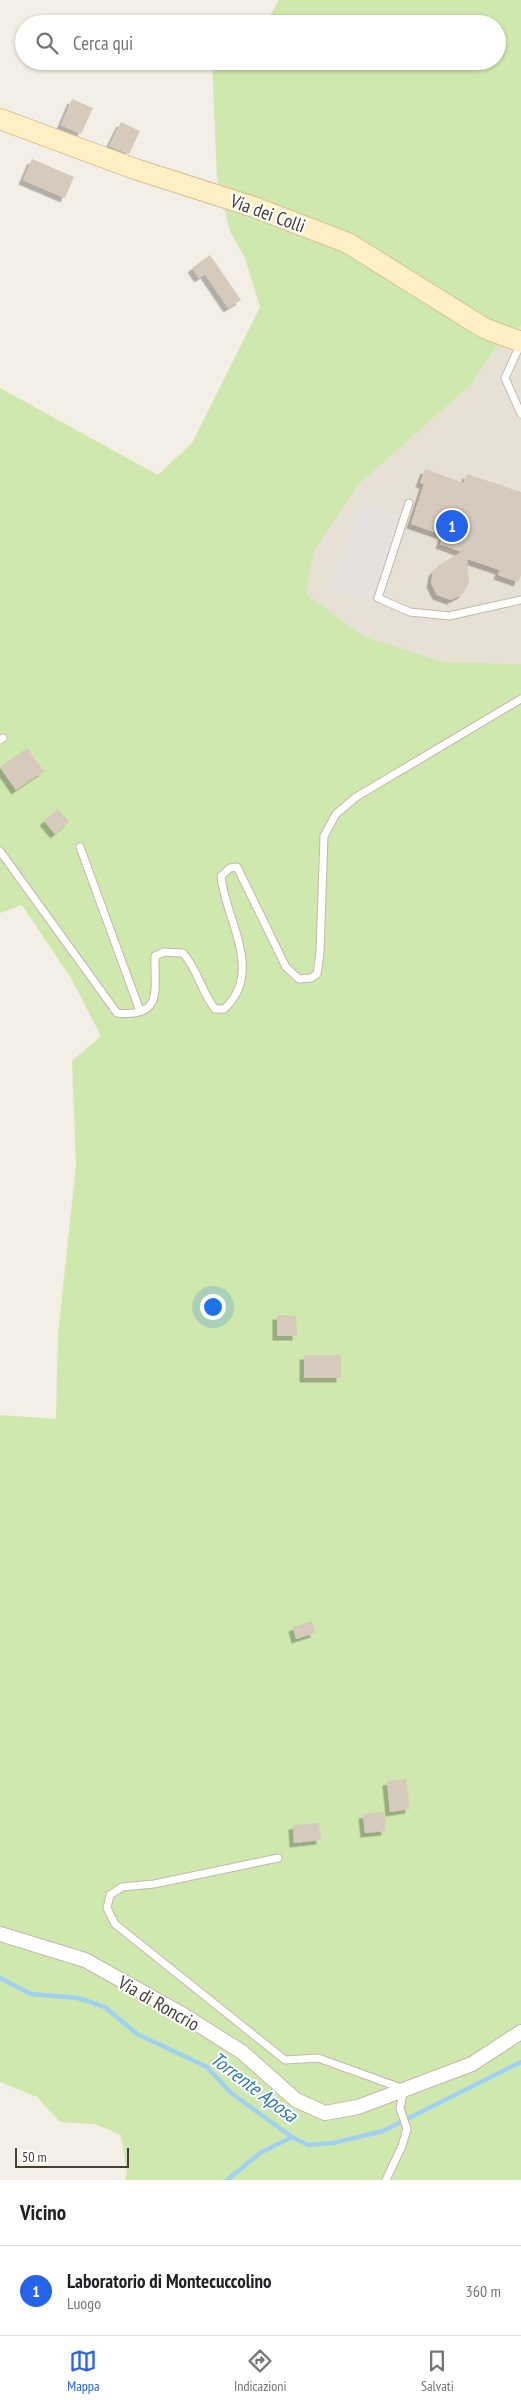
<!DOCTYPE html>
<html lang="it">
<style>
body{margin:0;font-family:"PT Sans Narrow",sans-serif;background:#f2f2f2;color:#202124}
.scale{position:absolute;left:15px;bottom:12px;width:114px;box-sizing:border-box;padding-left:5px;border:2px solid #453f35;border-top:0;font-size:14px;line-height:18px;white-space:nowrap;color:#453f35;-webkit-text-stroke:4px #fff;paint-order:stroke}
.you{position:absolute;left:212px;top:1306px;width:18px;height:18px;margin:-12px;border:4px solid #fff;border-radius:50%;background:#1a73e8;box-shadow:0 0 0 8px #1a73e833}
.badge{display:grid;place-items:center;width:32px;height:32px;border-radius:50%;background:#2563eb;color:#fff;font-size:16px;font-weight:700}
.pin{position:absolute;translate:-50% -50%;border:2px solid #fff;box-shadow:0 1px 5px #0006}
.list{margin:0;padding:0;list-style:none}
h2{display:flex;justify-content:space-between;align-items:center;height:65px;margin:0;padding:0 20px;font-size:21px}
h2 small{font-size:16px;font-weight:400;color:#757577}
.list li{display:grid;grid-template-columns:32px 1fr auto;gap:15px;align-items:center;box-sizing:border-box;height:90px;padding:0 20px;border-top:1px solid #e0e0e0}
.list b{display:block;font-size:19px;white-space:nowrap}
.list p{margin:0;font-size:16px;white-space:nowrap;color:#757577}
.list em{font-size:16px;font-style:normal;color:#757577}
.icon{flex:none;width:28px;height:28px;fill:none;stroke:currentColor;stroke-width:2;stroke-linecap:round;stroke-linejoin:round}
.map{position:relative;flex:none;width:521px;height:2180px;overflow:hidden}
.search{position:absolute;background:#fff;box-shadow:0 1px 4px #0004;left:15px;right:15px;top:15px;height:55px;display:flex;align-items:center;gap:12px;box-sizing:border-box;padding:0 18px;border-radius:28px;color:#757577;font-size:19px}
.sheet{height:155px;background:#fff}
nav{display:flex;justify-content:space-around;align-items:center;box-sizing:border-box;height:70px;border-top:1px solid #e0e0e0;background:#fff;font-size:14px;color:#757577}
nav a{display:grid;justify-items:center;gap:2px}
nav .on{color:#2563eb}
.map>svg:first-child{display:block}
</style>
<div class="map">
<svg width="521" height="2180" viewBox="0 0 521 2180">
<defs>
<filter id="shadow"><feDropShadow dx="-4.5" dy="4.5" stdDeviation="0" flood-color="#0004"/></filter>
</defs>
<rect width="100%" height="100%" fill="#f3efe6"/>
<polygon fill="#e7e0d4" points="521,326 521,664 444,662 363,636 306,594 314,550 357,486 471,384 504,336"/>
<polygon fill="#cfe8ae" points="279,0 521,0 521,326 504,336 471,384 357,486 314,550 306,594 363,636 444,662 521,664 521,2180 125,2180 127,2174 121,2135 95,2124 60,2122 37,2097 0,2082 0,1415 56,1419 58,1335 76,1165 72,1061 101,1036 71,978 22,905 0,913 0,388 158,475 192,443 260,307 245,258 230,231 217,178 212,62 497,61 497,24 265,24"/>
<polygon fill="#e4e1de" points="360,502 405,515 378,598 327,593"/>
<g fill="none" stroke-linecap="round" stroke-linejoin="round">
<g stroke="#a1d1f0" stroke-width="4.5">
<polyline points="0,1978 31,1994 78,1998 105,2007 137,2034 207,2067 231,2093 292,2137 308,2145 333,2143 383,2131 521,2062"/>
<polyline points="227,2180 260,2153 292,2137"/>
</g>
</g>
<g fill="#d5cabb" filter="url(#shadow)">
<polygon points="72,99 93,108 81,134 61,125"/>
<polygon points="121,122 140,131 129,154 109,146"/>
<polygon points="32,159 74,177 65,198 23,180"/>
<polygon points="210,255 241,300 228,308 205,274 199,278 192,268"/>
<polygon points="425,469 464,483 467,474 521,492 521,575 518,582 498,575 500,570 467,559 469,582 463,594 451,600 437,595 431,583 433,572 439,565 462,552 440,544 443,535 411,524 424,484 420,483"/>
<polygon points="27,748 44,771 16,790 0,767"/>
<polygon points="58,809 69,822 55,834 44,821"/>
<polygon points="277,1315 296,1316 297,1336 277,1336"/>
<rect x="304" y="1355" width="37" height="23"/>
<polygon points="312,1621 315,1633 296,1639 293,1627"/>
<polygon points="406,1779 410,1809 390,1812 387,1781"/>
<polygon points="384,1812 386,1831 365,1833 363,1814"/>
<polygon points="319,1823 321,1840 294,1843 293,1825"/>
</g>
<g fill="none" stroke-linecap="round" stroke-linejoin="round">
<g stroke="#c1b9ab" stroke-width="9">
<g id="lane">
<polyline points="521,343 505,378 521,414"/>
<polyline points="409,503 378,598 410,612 449,616 521,600"/>
<polyline points="0,740 3,738"/>
<polyline points="80,847 140,1011"/>
<path d="M 0,851 L 117,1013 C 164,1018 154,990 155,956 L 164,952 L 183,953 C 198,970 201,991 215,1009 L 224,1009 C 265,972 225,919 221,876 L 230,868 L 237,867 L 286,967 L 299,979 L 311,978 L 317,974 L 320,952 L 324,836 L 336,814 L 356,797 L 521,699"/>
<polyline points="278,1858 154,1884 122,1887 110,1895 107,1908 115,1924 285,2060 318,2058 404,2089 400,2108 407,2129 402,2146 386,2180"/>
</g>
</g>
<g stroke="#c1b9ab" stroke-width="16">
<polyline id="street" points="0,1934 85,1960 180,2013 242,2052 296,2100 325,2113 358,2107 472,2064 521,2032"/>
</g>
<g stroke="#d3c295" stroke-width="22">
<polyline id="secondary" points="0,119 135,169 254,207 348,243 484,328 521,342"/>
</g>
<use href="#lane" stroke="#fff" stroke-width="7"/>
<use href="#street" stroke="#fff" stroke-width="14"/>
<use href="#secondary" stroke="#ffefc4" stroke-width="20"/>
</g>
<g text-anchor="middle" dominant-baseline="central" stroke-width="4" stroke-linejoin="round" paint-order="stroke">
<g font-size="19" fill="#453f35" stroke="#fff">
<text transform="translate(268 213) rotate(20)">Via dei Colli</text>
<text transform="translate(159 2003) rotate(30)">Via di Roncrio</text>
</g>
<g font-size="20" font-style="italic" fill="#2e7cb2" stroke="#fff">
<text transform="translate(254 2087) rotate(37)">Torrente Aposa</text>
</g>
</g>
</svg>
<div class="scale">50 m</div>
<div class="you"></div>
<div class="pin badge" style="left:452px;top:526px">1</div>
<div class="search"><svg class="icon" aria-label="search" viewBox="0 0 24 24"><circle cx="10" cy="10" r="6"/><path d="M15 15l6 6"/></svg>Cerca qui</div>
</div>
<section class="sheet">
<h2>Vicino<small></small></h2>
<ul class="list">
<li><span class="badge">1</span><div><b>Laboratorio di Montecuccolino</b><p>Luogo</p></div><em>360 m</em></li>
</ul>
</section>
<nav>
<a class="on"><svg class="icon" aria-label="map" viewBox="0 0 24 24"><path d="M3 6l6-2 6 2 6-2v14l-6 2-6-2-6 2zM9 4v14M15 6v14"/></svg>Mappa</a>
<a><svg class="icon" aria-label="directions" viewBox="0 0 24 24"><path d="M12 3l9 9-9 9-9-9zM9 14v-3h6M13 9l2 2-2 2"/></svg>Indicazioni</a>
<a><svg class="icon" aria-label="saved" viewBox="0 0 24 24"><path d="M7 4h10v16l-5-4-5 4z"/></svg>Salvati</a>
</nav>
